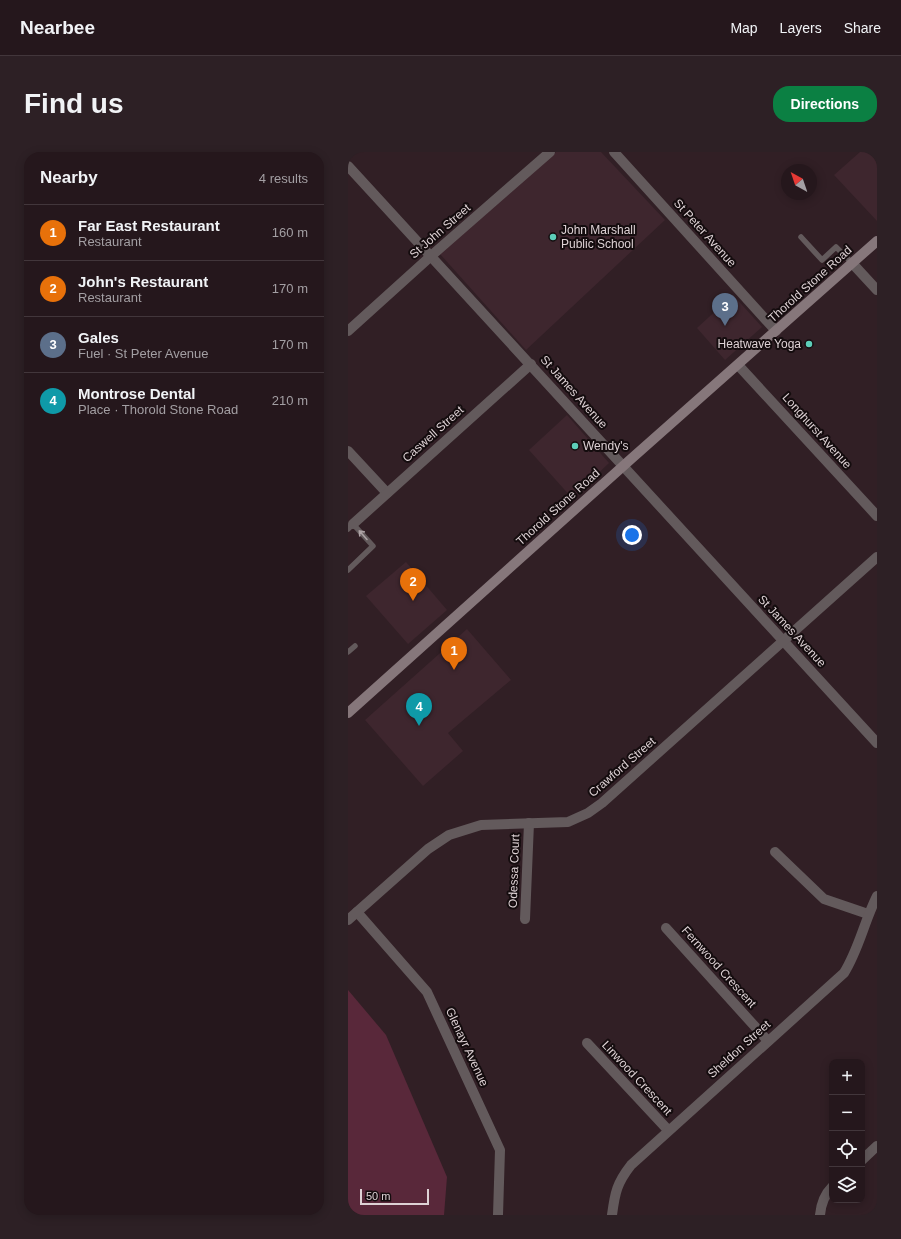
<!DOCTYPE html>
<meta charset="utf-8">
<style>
body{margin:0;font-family:Arial,sans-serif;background:#2d2025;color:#f1f3f6}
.controls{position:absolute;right:12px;bottom:12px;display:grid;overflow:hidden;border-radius:8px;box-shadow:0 2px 10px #0003}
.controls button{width:36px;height:36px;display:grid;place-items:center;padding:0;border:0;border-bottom:1px solid #42363b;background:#25171c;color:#f1f3f6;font:20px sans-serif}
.compass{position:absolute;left:433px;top:12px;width:36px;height:36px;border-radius:50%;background:#25171c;box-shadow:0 2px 10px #0003;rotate:320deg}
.scale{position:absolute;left:12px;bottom:10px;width:69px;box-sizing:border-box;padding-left:4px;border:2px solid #ded2d5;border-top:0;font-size:11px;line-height:14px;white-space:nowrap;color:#ded2d5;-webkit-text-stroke:3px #140c0e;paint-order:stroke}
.you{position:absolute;left:284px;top:383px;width:14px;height:14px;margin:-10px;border:3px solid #fff;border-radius:50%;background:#1a73e8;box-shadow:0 0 0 6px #1a73e833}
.badge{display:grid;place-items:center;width:26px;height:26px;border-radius:50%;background:#0b8043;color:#fff;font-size:13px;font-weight:700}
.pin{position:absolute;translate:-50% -33px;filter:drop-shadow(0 1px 2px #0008)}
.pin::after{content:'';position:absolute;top:21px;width:14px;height:12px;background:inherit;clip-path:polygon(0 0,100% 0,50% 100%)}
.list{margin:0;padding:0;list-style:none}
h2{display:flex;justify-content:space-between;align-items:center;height:52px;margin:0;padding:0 16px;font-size:17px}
h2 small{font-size:13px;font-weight:400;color:#a39fa3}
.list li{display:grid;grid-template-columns:26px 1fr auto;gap:12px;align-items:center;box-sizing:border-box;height:56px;padding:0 16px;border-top:1px solid #42363b}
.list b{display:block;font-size:15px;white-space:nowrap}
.list p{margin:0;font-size:13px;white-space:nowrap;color:#a39fa3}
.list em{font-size:13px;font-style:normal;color:#a39fa3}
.icon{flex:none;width:22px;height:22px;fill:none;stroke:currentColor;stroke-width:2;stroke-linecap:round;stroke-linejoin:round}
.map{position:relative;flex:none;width:529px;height:1063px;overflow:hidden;border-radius:16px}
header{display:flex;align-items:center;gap:24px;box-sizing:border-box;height:56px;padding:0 20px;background:#25171c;border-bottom:1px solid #42363b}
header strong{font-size:19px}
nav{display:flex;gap:22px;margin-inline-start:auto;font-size:14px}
.intro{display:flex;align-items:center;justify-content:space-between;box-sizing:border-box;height:96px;padding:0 24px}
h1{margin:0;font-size:28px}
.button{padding:10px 18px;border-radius:16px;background:#0b8043;color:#fff;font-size:14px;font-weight:700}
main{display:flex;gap:24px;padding:0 24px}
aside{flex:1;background:#25171c;border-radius:16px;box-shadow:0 2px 10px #0003}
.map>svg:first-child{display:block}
</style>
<header>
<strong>Nearbee</strong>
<nav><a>Map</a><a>Layers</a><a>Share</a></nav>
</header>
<div class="intro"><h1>Find us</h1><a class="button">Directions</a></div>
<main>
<aside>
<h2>Nearby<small>4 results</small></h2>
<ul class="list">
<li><span class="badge" style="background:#e8710a">1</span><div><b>Far East Restaurant</b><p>Restaurant</p></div><em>160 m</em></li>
<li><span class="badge" style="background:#e8710a">2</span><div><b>John's Restaurant</b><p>Restaurant</p></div><em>170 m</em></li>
<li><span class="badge" style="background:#5c6f8a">3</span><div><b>Gales</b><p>Fuel · St Peter Avenue</p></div><em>170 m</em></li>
<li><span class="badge" style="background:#0f9aa8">4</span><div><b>Montrose Dental</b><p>Place · Thorold Stone Road</p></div><em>210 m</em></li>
</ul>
</aside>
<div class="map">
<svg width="529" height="1063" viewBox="0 0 529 1063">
<rect width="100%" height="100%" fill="#311f25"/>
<g fill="#3e262e">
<polygon points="208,0 253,0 317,68 178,198 92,102"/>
<polygon points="512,0 529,0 529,69 486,23"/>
<polygon points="385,143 414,175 377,208 349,176"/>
<polygon points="219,263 261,311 224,346 181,298"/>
<polygon points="58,410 99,458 60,492 18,444"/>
<polygon points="119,477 163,528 100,581 115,599 75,634 17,568"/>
</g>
<polygon fill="#59283a" points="0,838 38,883 99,1025 96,1063 0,1063"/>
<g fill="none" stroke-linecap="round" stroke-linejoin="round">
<g stroke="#635a5c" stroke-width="5.5">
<polyline points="453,85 474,108 488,95 504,111"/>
<polyline points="0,377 5,372 25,394 0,418"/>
<polyline points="0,500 7,494"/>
</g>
<g stroke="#635a5c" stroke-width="10">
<polyline points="266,0 428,179"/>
<polyline points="0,14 529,591"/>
<polyline points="504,111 529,138"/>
<polyline points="0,179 83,104 202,0"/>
<polyline points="390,213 529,364"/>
<polyline points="0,299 39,341"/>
<polyline points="5,372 183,212"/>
<polyline points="427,700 476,747 520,762"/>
<polyline points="9,760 79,840 152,998 150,1063"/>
<polyline points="177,767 181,671"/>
<polyline points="0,768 80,697 101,683 133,673 220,670 240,661 254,651 529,405"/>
<polyline points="318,776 420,889"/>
<polyline points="239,891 320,978"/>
<polyline points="514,1008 529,994"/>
<path d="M 264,1063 C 267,1040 269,1031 283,1013 L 496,821 C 511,797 516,770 529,744"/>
<path d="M 472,1063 C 473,1052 476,1043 484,1035"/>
</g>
<polyline stroke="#86777b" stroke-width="10" points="0,561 283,307 529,89"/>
</g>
<defs><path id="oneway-shaft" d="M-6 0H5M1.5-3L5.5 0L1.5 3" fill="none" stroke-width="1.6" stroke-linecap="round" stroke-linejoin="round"/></defs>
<use stroke="#ada2a5" href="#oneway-shaft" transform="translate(15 383) rotate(-132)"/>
<g fill="#5dceb9" stroke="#140c0e" stroke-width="1.5">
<circle cx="205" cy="85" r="4"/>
<circle cx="461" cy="192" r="4"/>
<circle cx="227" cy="294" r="4"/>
</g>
<g text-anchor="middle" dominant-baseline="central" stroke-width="4" stroke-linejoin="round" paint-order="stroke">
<g font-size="12" fill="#ded2d5" stroke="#140c0e" text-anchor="start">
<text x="213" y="78">John Marshall<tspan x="213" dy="14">Public School</tspan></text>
<text x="453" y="192" text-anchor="end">Heatwave Yoga</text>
<text x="235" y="294">Wendy's</text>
</g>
<g font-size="12" fill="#ded2d5" stroke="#140c0e">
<text transform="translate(92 79) rotate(-41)">St John Street</text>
<text transform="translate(357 81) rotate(48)">St Peter Avenue</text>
<text transform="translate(462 132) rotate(-42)">Thorold Stone Road</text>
<text transform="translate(226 240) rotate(48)">St James Avenue</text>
<text transform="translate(469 279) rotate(48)">Longhurst Avenue</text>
<text transform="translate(85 282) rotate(-42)">Caswell Street</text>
<text transform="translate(210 355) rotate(-42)">Thorold Stone Road</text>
<text transform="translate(444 479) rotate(47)">St James Avenue</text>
<text transform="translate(274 615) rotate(-41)">Crawford Street</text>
<text transform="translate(166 719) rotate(-88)">Odessa Court</text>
<text transform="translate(371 815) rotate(48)">Fernwood Crescent</text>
<text transform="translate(119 895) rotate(65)">Glenayr Avenue</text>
<text transform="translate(391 897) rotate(-42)">Sheldon Street</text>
<text transform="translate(289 926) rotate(47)">Linwood Crescent</text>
</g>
</g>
</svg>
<div class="controls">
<button>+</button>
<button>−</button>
<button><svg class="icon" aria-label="locate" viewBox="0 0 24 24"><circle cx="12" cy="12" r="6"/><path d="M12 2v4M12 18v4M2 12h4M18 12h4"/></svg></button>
<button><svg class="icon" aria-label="layers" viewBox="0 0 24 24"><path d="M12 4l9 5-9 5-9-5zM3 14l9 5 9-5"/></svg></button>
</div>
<svg class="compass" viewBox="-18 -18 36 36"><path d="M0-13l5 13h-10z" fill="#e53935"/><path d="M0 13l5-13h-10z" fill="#a39fa3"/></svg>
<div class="scale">50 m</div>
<div class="you"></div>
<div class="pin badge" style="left:106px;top:518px;background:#e8710a">1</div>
<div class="pin badge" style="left:65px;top:449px;background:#e8710a">2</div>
<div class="pin badge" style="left:377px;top:174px;background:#5c6f8a">3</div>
<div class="pin badge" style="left:71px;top:574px;background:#0f9aa8">4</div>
</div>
</main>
